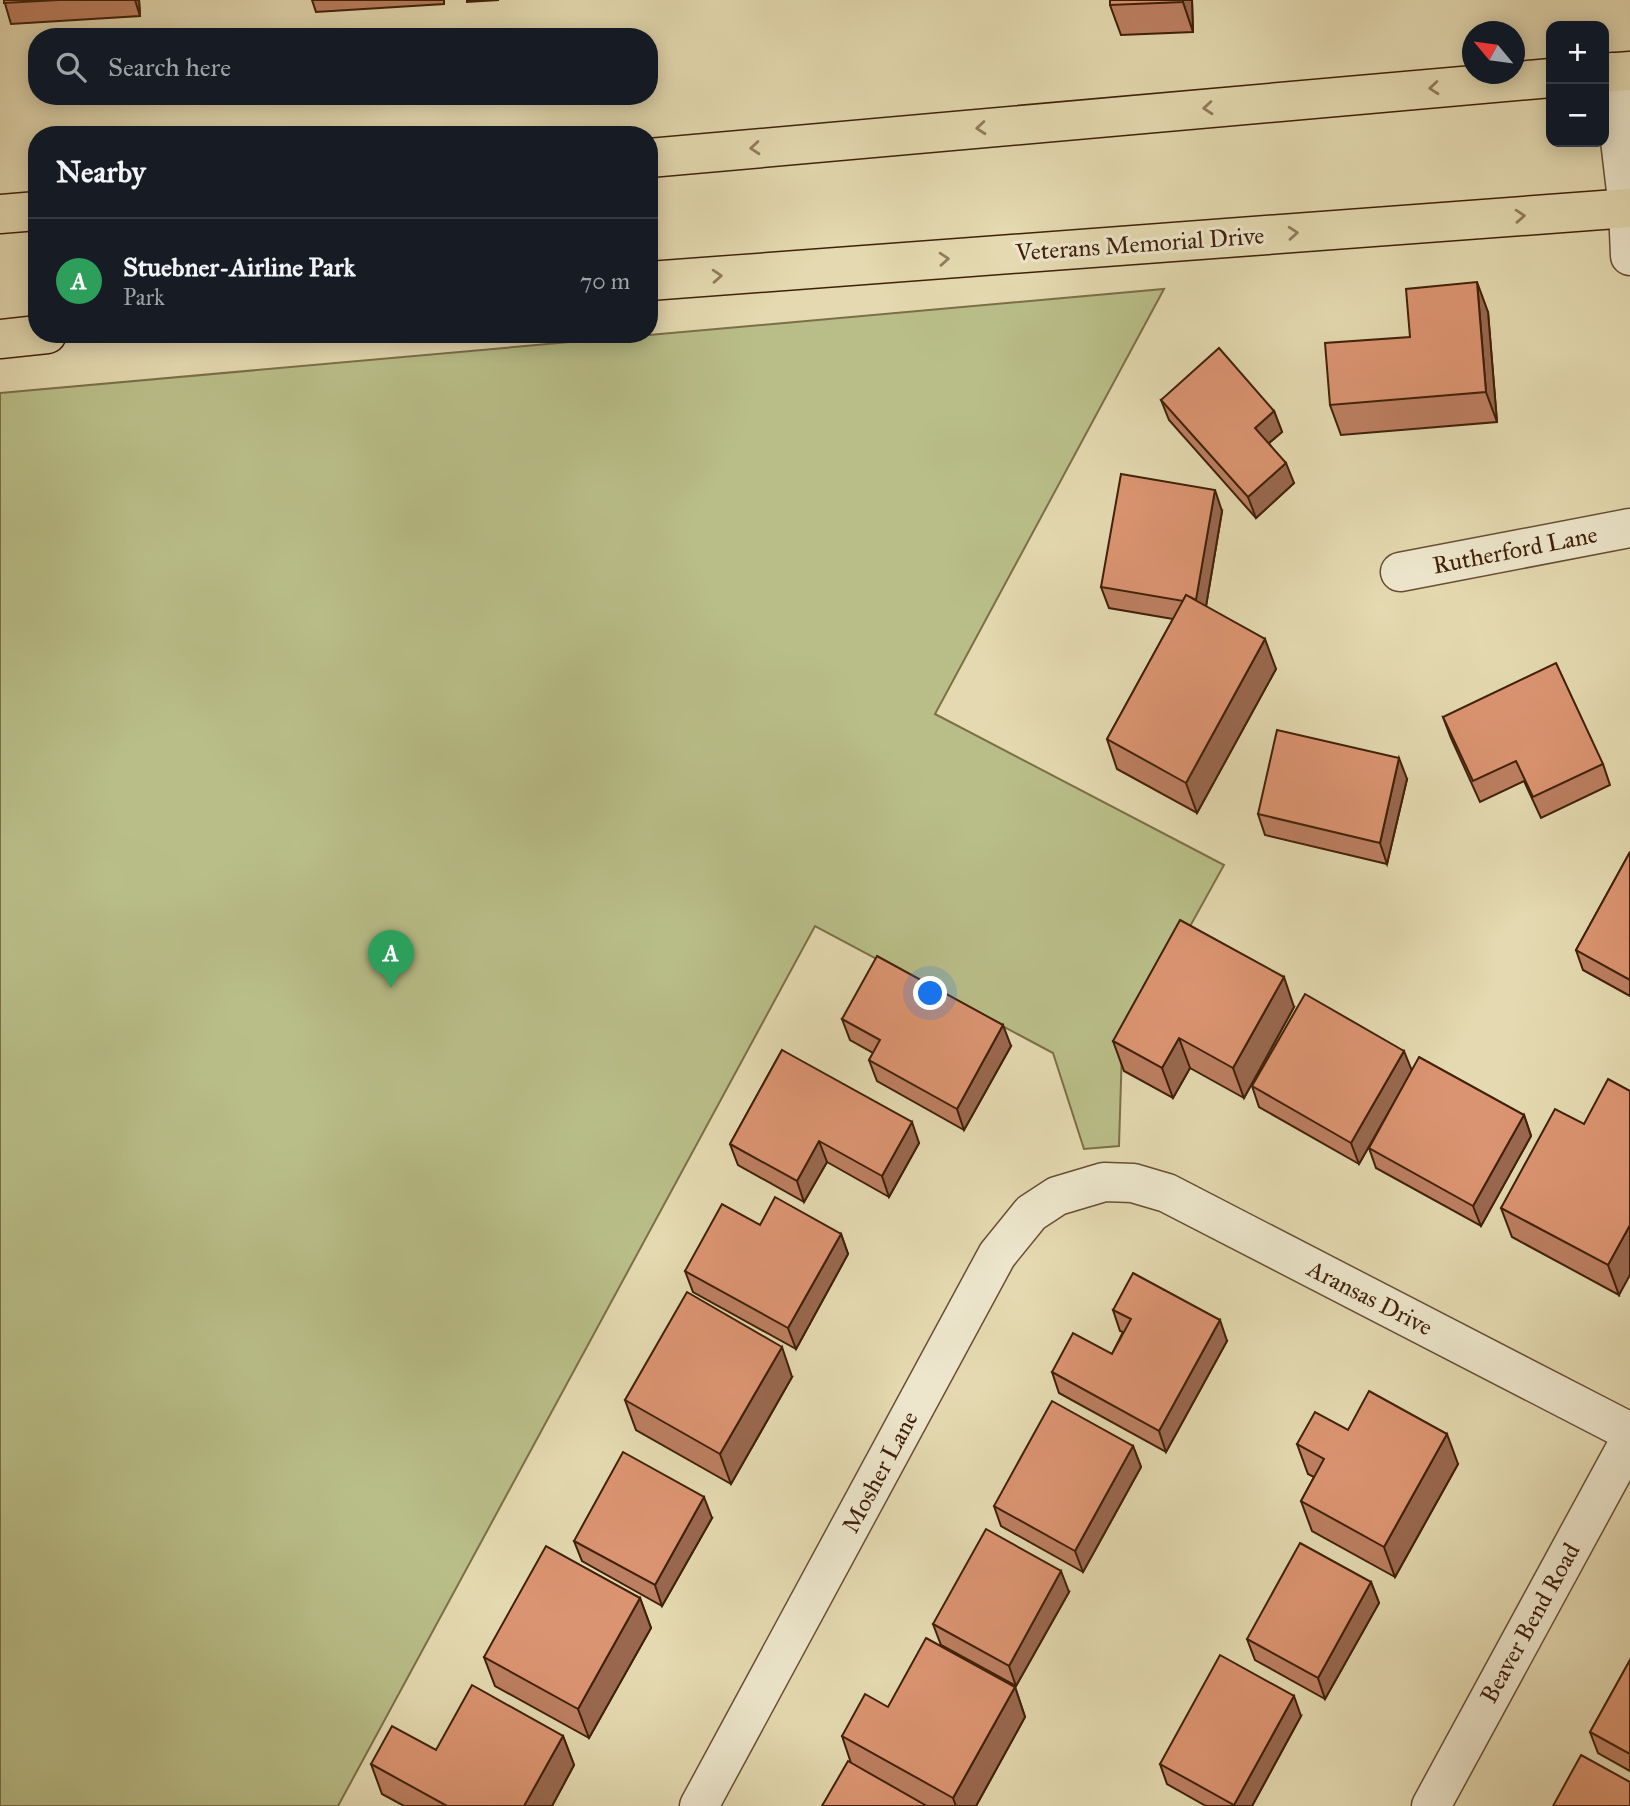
<!DOCTYPE html>
<meta charset="utf-8">
<style>
body{margin:0;font-family:"IM FELL Great Primer",serif;background:#20242c;color:#f1f3f6}
.controls{position:absolute;right:21px;top:21px;display:grid;overflow:hidden;border-radius:14px;box-shadow:0 4px 18px #0003}
.controls button{width:63px;height:63px;display:grid;place-items:center;padding:0;border:0;border-bottom:2px solid #363941;background:#171b24;color:#f1f3f6;font:35px sans-serif}
.compass{position:absolute;left:1462px;top:21px;width:63px;height:63px;border-radius:50%;background:#171b24;box-shadow:0 4px 18px #0003;rotate:299deg}
.you{position:absolute;left:931px;top:994px;width:24px;height:24px;margin:-18px;border:5px solid #fff;border-radius:50%;background:#1a73e8;box-shadow:0 0 0 10px #1a73e833}
.badge{display:grid;place-items:center;width:46px;height:46px;border-radius:50%;background:#2563eb;color:#fff;font-size:23px;font-weight:700}
.pin{position:absolute;translate:-50% -58px;filter:drop-shadow(0 2px 4px #0008)}
.pin::after{content:'';position:absolute;top:37px;width:24px;height:21px;background:inherit;clip-path:polygon(0 0,100% 0,50% 100%)}
.list{margin:0;padding:0;list-style:none}
h2{display:flex;justify-content:space-between;align-items:center;height:91px;margin:0;padding:0 28px;font-size:30px}
h2 small{font-size:23px;font-weight:400;color:#9ea1a6}
.list li{display:grid;grid-template-columns:46px 1fr auto;gap:21px;align-items:center;box-sizing:border-box;height:126px;padding:0 28px;border-top:2px solid #363941}
.list b{display:block;font-size:26px;white-space:nowrap}
.list p{margin:0;font-size:23px;white-space:nowrap;color:#9ea1a6}
.list em{font-size:23px;font-style:normal;color:#9ea1a6}
.icon{flex:none;width:38px;height:38px;fill:none;stroke:currentColor;stroke-width:2;stroke-linecap:round;stroke-linejoin:round}
.map{position:relative;flex:none;width:1630px;height:1806px;overflow:hidden}
.search{position:absolute;background:#171b24;box-shadow:0 4px 18px #0003;left:28px;top:28px;width:630px;height:77px;display:flex;align-items:center;gap:18px;box-sizing:border-box;padding:0 24px;border-radius:28px;color:#9ea1a6;font-size:26px}
.panel{position:absolute;background:#171b24;box-shadow:0 4px 18px #0003;left:28px;top:126px;width:630px;height:217px;border-radius:28px}
.map>svg:first-child{display:block}
</style>
<div class="map">
<svg width="1630" height="1806" viewBox="0 0 1630 1806">
<rect width="100%" height="100%" fill="#e4d9b0"/>
<filter id="stains"><feTurbulence type="fractalNoise" baseFrequency=".00286" numOctaves="4"/><feColorMatrix values="0 0 0 0 .2 0 0 0 0 .09 0 0 0 0 .02 0 0 0 .5 -.17"/></filter>
<radialGradient id="worn" r=".72"><stop offset=".6" stop-color="#630" stop-opacity="0"/><stop offset="1" stop-color="#630" stop-opacity=".3"/></radialGradient>
<polygon fill="#b9be88" stroke="#7c6f48" stroke-width="2" points="1164,289 935,714 1224,865 1122,1049 1119,1146 1084,1149 1053,1053 815,926 338,1806 0,1806 0,393"/>
<g fill="none" stroke-linecap="round" stroke-linejoin="round">
<g stroke="#694e33" stroke-width="41">
<g id="minor">
<polyline points="1612,72 1628,208 1630,256"/>
<polyline points="1400,572 1630,528"/>
<polyline points="699,1806 997,1255 1031,1213 1057,1196 1104,1182 1133,1183 1167,1193 1630,1432"/>
<polyline points="1431,1806 1630,1440"/>
</g>
</g>
<g stroke="#402009" stroke-width="41">
<g id="major">
<polyline points="1604,73 1630,71"/>
<polyline points="649,158 1551,78"/>
<polyline points="0,214 37,211"/>
<polyline points="649,281 1630,208"/>
<polyline points="0,339 47,334"/>
</g>
</g>
<use href="#minor" stroke="#ede6cc" stroke-width="38"/>
<use href="#major" stroke="#e4d9b0" stroke-width="38"/>
</g>
<g fill="#bc7f61" stroke="#402009" stroke-width="2">
<polygon points="4,0 139,0 140,16 11,24"/>
<polygon points="312,0 444,0 444,4 316,12"/>
<polygon points="467,0 499,0 467,2"/>
<polygon points="1110,0 1192,0 1193,32 1121,35 1110,5"/>
<polygon points="1488,312 1497,422 1341,435 1330,405 1410,337"/>
<polygon points="1161,400 1274,411 1282,432 1269,443 1294,483 1256,518 1169,420"/>
<polygon points="1222,511 1206,606 1276,669 1197,813 1117,769 1107,739 1173,619 1109,608 1101,587"/>
<polygon points="1443,717 1603,764 1610,785 1541,818 1524,781 1480,802 1451,738"/>
<polygon points="1407,779 1387,864 1265,835 1258,814"/>
<polygon points="1630,852 1630,996 1583,970 1576,950"/>
<polygon points="1294,1007 1244,1098 1190,1068 1173,1098 1124,1071 1113,1041"/>
<polygon points="842,1019 1011,1046 964,1130 877,1081 869,1060 873,1053 850,1040"/>
<polygon points="782,1050 919,1143 889,1197 827,1162 804,1202 738,1165 730,1144"/>
<polygon points="1411,1071 1524,1115 1531,1136 1481,1226 1376,1168 1369,1148 1392,1106 1359,1164 1259,1107 1252,1086"/>
<polygon points="1584,1124 1619,1295 1512,1237 1501,1208"/>
<polygon points="760,1225 841,1234 848,1254 796,1349 693,1292 685,1271"/>
<polygon points="1113,1310 1227,1341 1166,1452 1059,1393 1052,1372 1112,1354 1123,1332 1120,1331"/>
<polygon points="792,1377 731,1484 636,1430 625,1400"/>
<polygon points="1348,1430 1458,1464 1395,1577 1312,1531 1301,1501 1314,1477 1308,1474 1297,1444"/>
<polygon points="1133,1446 1141,1467 1083,1572 1001,1526 994,1506"/>
<polygon points="712,1518 662,1606 582,1561 574,1541"/>
<polygon points="1371,1582 1379,1603 1325,1699 1255,1660 1247,1639"/>
<polygon points="1069,1592 1016,1686 941,1645 933,1624"/>
<polygon points="640,1598 651,1628 589,1738 495,1686 484,1657"/>
<polygon points="1630,1660 1630,1771 1598,1753 1590,1732"/>
<polygon points="1015,1687 1025,1717 976,1806 822,1806 851,1763 842,1736 888,1707"/>
<polygon points="1301,1716 1252,1806 1206,1806 1167,1784 1160,1764"/>
<polygon points="563,1736 574,1765 552,1806 404,1806 382,1794 371,1764 436,1750"/>
</g>
<g fill="#99684f" stroke="#402009" stroke-width="2">
<polygon points="135,0 139,0 140,16"/>
<polygon points="1183,0 1192,0 1193,32 1183,2"/>
<polygon points="1477,282 1488,312 1497,422 1486,392"/>
<polygon points="1274,411 1282,432 1263,448 1255,428"/>
<polygon points="1286,463 1294,483 1256,518 1248,497"/>
<polygon points="1215,490 1222,511 1203,624 1195,603"/>
<polygon points="1265,639 1276,669 1197,813 1186,783"/>
<polygon points="1399,758 1407,779 1387,864 1380,843"/>
<polygon points="1284,977 1294,1007 1244,1098 1233,1068"/>
<polygon points="1003,1025 1011,1046 964,1130 957,1109"/>
<polygon points="1179,1038 1190,1068 1173,1098 1162,1068"/>
<polygon points="1404,1051 1412,1071 1359,1164 1351,1143"/>
<polygon points="1524,1115 1531,1136 1481,1226 1473,1206"/>
<polygon points="912,1122 919,1143 889,1197 882,1176"/>
<polygon points="819,1141 827,1162 804,1202 797,1181"/>
<polygon points="1630,1225 1630,1275 1619,1295 1608,1265"/>
<polygon points="841,1234 848,1254 796,1349 788,1328"/>
<polygon points="1220,1320 1227,1341 1166,1452 1159,1431"/>
<polygon points="782,1347 792,1377 731,1484 720,1454"/>
<polygon points="1447,1434 1458,1464 1395,1577 1384,1547"/>
<polygon points="1133,1446 1141,1467 1083,1572 1075,1551"/>
<polygon points="704,1497 712,1518 662,1606 655,1585"/>
<polygon points="1061,1571 1069,1592 1016,1686 1009,1666"/>
<polygon points="1371,1582 1379,1603 1325,1699 1318,1678"/>
<polygon points="640,1598 651,1628 589,1738 578,1709"/>
<polygon points="1015,1687 1025,1717 976,1806 956,1806 953,1798"/>
<polygon points="1294,1696 1301,1716 1252,1806 1234,1806 1234,1805"/>
<polygon points="563,1736 574,1765 552,1806 524,1806"/>
</g>
<g fill="#db9471" stroke="#402009" stroke-width="2">
<polygon points="4,0 59,0 4,3"/>
<polygon points="1110,0 1183,0 1183,2 1110,5"/>
<polygon points="1477,282 1486,392 1330,405 1325,343 1410,337 1406,289"/>
<polygon points="1219,348 1274,411 1255,428 1286,463 1248,497 1161,400"/>
<polygon points="1121,474 1215,490 1196,600 1186,595 1183,601 1101,587"/>
<polygon points="1186,595 1265,639 1186,783 1107,739"/>
<polygon points="1556,663 1603,764 1533,797 1516,761 1473,781 1443,717"/>
<polygon points="1277,730 1399,758 1380,843 1258,814"/>
<polygon points="1630,852 1630,980 1576,950"/>
<polygon points="1180,920 1284,977 1233,1068 1179,1038 1162,1068 1113,1041"/>
<polygon points="877,956 1003,1025 957,1109 869,1060 880,1040 842,1019"/>
<polygon points="1305,994 1404,1051 1351,1143 1252,1086"/>
<polygon points="782,1050 912,1122 882,1176 819,1141 797,1181 730,1144"/>
<polygon points="1419,1057 1524,1115 1473,1206 1369,1148"/>
<polygon points="1608,1079 1630,1091 1630,1225 1608,1265 1501,1208 1555,1109 1584,1124"/>
<polygon points="775,1197 841,1234 788,1328 685,1271 722,1204 760,1225"/>
<polygon points="1133,1273 1220,1320 1159,1431 1052,1372 1073,1333 1112,1354 1131,1319 1113,1310"/>
<polygon points="687,1292 782,1347 720,1454 625,1400"/>
<polygon points="1369,1391 1447,1434 1384,1547 1301,1501 1324,1459 1297,1444 1315,1412 1348,1430"/>
<polygon points="1052,1401 1133,1446 1075,1551 994,1506"/>
<polygon points="623,1452 704,1497 655,1585 574,1541"/>
<polygon points="986,1529 1061,1571 1009,1666 933,1624"/>
<polygon points="1300,1543 1371,1582 1318,1678 1247,1639"/>
<polygon points="546,1546 640,1598 578,1709 484,1657"/>
<polygon points="926,1638 1015,1687 953,1798 842,1736 865,1694 888,1707"/>
<polygon points="1220,1655 1294,1696 1234,1805 1160,1764"/>
<polygon points="1630,1660 1630,1754 1590,1732"/>
<polygon points="472,1685 563,1736 524,1806 447,1806 371,1764 392,1726 436,1750"/>
<polygon points="1581,1755 1630,1782 1630,1806 1553,1806"/>
<polygon points="848,1761 925,1805 924,1806 822,1806"/>
</g>
<defs><path id="oneway-chevron" d="M-2-3.5L2.5 0L-2 3.5" fill="none" stroke-width="1.6" stroke-linecap="round" stroke-linejoin="round" transform="scale(1.75)"/></defs>
<g stroke="#927c5c">
<use href="#oneway-chevron" transform="translate(1434 88) rotate(175)"/>
<use href="#oneway-chevron" transform="translate(1208 108) rotate(175)"/>
<use href="#oneway-chevron" transform="translate(981 128) rotate(175)"/>
<use href="#oneway-chevron" transform="translate(755 148) rotate(175)"/>
<use href="#oneway-chevron" transform="translate(1520 216) rotate(-4)"/>
<use href="#oneway-chevron" transform="translate(1293 233) rotate(-4)"/>
<use href="#oneway-chevron" transform="translate(944 259) rotate(-4)"/>
<use href="#oneway-chevron" transform="translate(717 276) rotate(-4)"/>
</g>
<g text-anchor="middle" dominant-baseline="central" stroke-width="6" stroke-linejoin="round" paint-order="stroke">
<g font-size="24" fill="#402009" stroke="#ede6cc">
<text transform="translate(1140 244) rotate(-4)">Veterans Memorial Drive</text>
<text transform="translate(1515 550) rotate(-11)">Rutherford Lane</text>
<text transform="translate(1370 1298) rotate(27)">Aransas Drive</text>
<text transform="translate(880 1472) rotate(-62)">Mosher Lane</text>
<text transform="translate(1530 1623) rotate(-61)">Beaver Bend Road</text>
</g>
</g>
<rect width="100%" height="100%" filter="url(#stains)"/>
<rect width="100%" height="100%" fill="url(#worn)"/>
</svg>
<div class="controls">
<button>+</button>
<button>−</button>
</div>
<svg class="compass" viewBox="-18 -18 36 36"><path d="M0-13l5 13h-10z" fill="#e53935"/><path d="M0 13l5-13h-10z" fill="#9ea1a6"/></svg>
<div class="you"></div>
<div class="pin badge" style="left:391px;top:988px;background:#2e9e5b">A</div>
<div class="search"><svg class="icon" aria-label="search" viewBox="0 0 24 24"><circle cx="10" cy="10" r="6"/><path d="M15 15l6 6"/></svg>Search here</div>
<section class="panel">
<h2>Nearby<small></small></h2>
<ul class="list">
<li><span class="badge" style="background:#2e9e5b">A</span><div><b>Stuebner-Airline Park</b><p>Park</p></div><em>70 m</em></li>
</ul>
</section>
</div>
